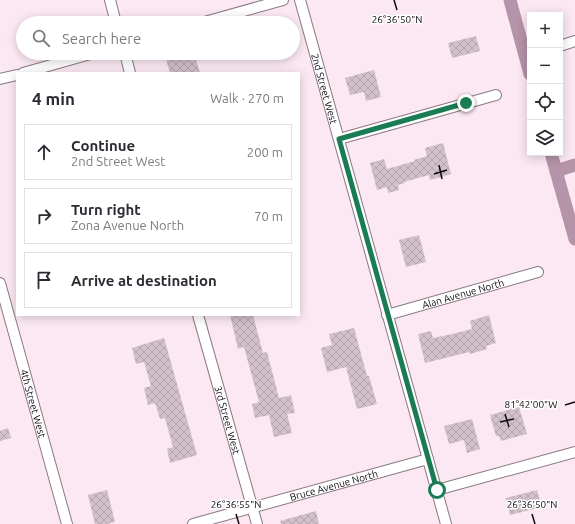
<!DOCTYPE html>
<meta charset="utf-8">
<style>
body{margin:0;font-family:Ubuntu,sans-serif;background:#f7f7f7;color:#2b2b33}
.controls{position:absolute;right:12px;top:12px;display:grid;overflow:hidden;border-radius:0px;box-shadow:0 2px 10px #0003}
.controls button{width:36px;height:36px;display:grid;place-items:center;padding:0;border:0;border-bottom:1px solid #e1e1e2;background:#fff;color:#2b2b33;font:20px sans-serif}
.stop{position:absolute;width:12px;height:12px;margin:-9px;border:3px solid #1a7c54;border-radius:50%;background:#fff}
.stop.end{background:#1a7c54;border-color:#fff;box-shadow:0 1px 4px #0008}
.list{margin:0;padding:0;list-style:none}
h2{display:flex;justify-content:space-between;align-items:center;height:52px;margin:0;padding:0 16px;font-size:17px}
h2 small{font-size:13px;font-weight:400;color:#7c7c81}
.list li{display:grid;grid-template-columns:26px 1fr auto;gap:12px;align-items:center;box-sizing:border-box;height:56px;margin:0 8px 8px;padding:0 8px;border:1px solid #e1e1e2;border-radius:0px}
.list b{display:block;font-size:15px;white-space:nowrap}
.list p{margin:0;font-size:13px;white-space:nowrap;color:#7c7c81}
.list em{font-size:13px;font-style:normal;color:#7c7c81}
.icon{flex:none;width:22px;height:22px;fill:none;stroke:currentColor;stroke-width:2;stroke-linecap:round;stroke-linejoin:round}
.map{position:relative;flex:none;width:575px;height:524px;overflow:hidden}
.search{position:absolute;background:#fff;box-shadow:0 2px 10px #0003;left:16px;top:16px;width:284px;height:44px;display:flex;align-items:center;gap:10px;box-sizing:border-box;padding:0 14px;border-radius:22px;color:#7c7c81;font-size:15px}
.panel{position:absolute;background:#fff;box-shadow:0 2px 10px #0003;left:16px;top:72px;width:284px;height:244px;border-radius:0px}
.map>svg:first-child{display:block}
</style>
<div class="map">
<svg width="575" height="524" viewBox="0 0 575 524">
<defs>
<pattern id="building-cross-hatch" width="8" height="8" patternUnits="userSpaceOnUse"><rect width="8" height="8" fill="#d2c0cb"/><path d="M0 0l8 8M0 8l8-8" fill="none" stroke="#b3a4ad"/></pattern>
</defs>
<rect width="100%" height="100%" fill="#fbe8f3"/>
<g fill="none" stroke-linecap="round" stroke-linejoin="round">
<g stroke="#b593a8" stroke-width="13">
<polyline points="510,0 530,74"/>
<polyline points="551,153 575,239"/>
<polyline points="556,171 575,165"/>
</g>
</g>
<g fill="url(#building-cross-hatch)">
<polygon points="476,36 480,51 452,58 448,43"/>
<polygon points="176,53 194,53 200,73 170,73 165,56"/>
<polygon points="374,70 381,97 366,101 364,92 350,95 345,78"/>
<polygon points="443,143 451,174 430,180 429,175 404,182 405,183 398,185 399,190 388,193 387,187 377,190 370,163 384,159 387,169 415,161 414,160 427,156 425,148"/>
<polygon points="419,235 426,262 406,267 399,240"/>
<polygon points="230,315 253,315 263,353 267,352 279,398 291,395 295,413 287,414 292,433 274,437 269,415 255,418 252,404 259,402 244,347 238,349"/>
<polygon points="489,315 496,343 486,346 487,349 470,354 469,352 425,363 418,334 431,331 433,338 448,335 472,329 470,321"/>
<polygon points="354,328 367,376 369,376 377,404 357,409 346,367 327,372 321,348 332,345 329,334"/>
<polygon points="164,338 197,455 170,463 167,449 173,447 165,418 160,419 155,403 148,405 144,388 151,386 144,362 136,364 132,348"/>
<polygon points="519,407 527,434 501,441 499,436 496,436 490,415"/>
<polygon points="472,419 480,449 467,453 464,440 449,444 444,426"/>
<polygon points="8,428 11,438 0,441 0,431"/>
<polygon points="107,490 115,522 107,524 95,524 88,495"/>
<polygon points="537,490 542,507 510,515 506,498"/>
<polygon points="316,511 319,524 281,524 280,521"/>
</g>
<g fill="none" stroke-linecap="round" stroke-linejoin="round">
<g stroke="#897983" stroke-width="12">
<g id="street">
<polyline points="110,0 116,23"/>
<path id="s1" d="M 300,0 L 446,524"/>
<polyline points="201,23 283,0"/>
<polyline points="560,46 575,41"/>
<polyline points="125,53 130,73"/>
<polyline points="23,73 94,53"/>
<polyline points="0,79 17,75"/>
<polyline points="339,139 496,95"/>
<path id="s2" d="M 0,283 L 67,524"/>
<path id="s3" d="M 198,315 L 257,524"/>
<path id="s4" d="M 387,315 L 538,272"/>
<polyline points="437,490 575,452"/>
<path id="s5" d="M 193,524 L 428,459"/>
</g>
</g>
<use href="#street" stroke="#fff" stroke-width="10"/>
</g>
<g fill="none" stroke-linecap="round" stroke-linejoin="round">
<polyline stroke="#1a7c54" stroke-width="5" points="437,490 339,139 466,103"/>
</g>
<path fill="none" stroke="#0f0a0d" stroke-width="1.5" d="M 394,0 L 397,10M 439,165 L 442,179M 434,174 L 447,170M 565,405 L 575,402M 505,414 L 509,427M 500,422 L 514,419M 236,514 L 239,524M 532,514 L 535,524"/>
<g text-anchor="middle" dominant-baseline="central" stroke-width="3" stroke-linejoin="round" paint-order="stroke">
<g font-size="10" fill="#0f0a0d" stroke="#fff">
<text stroke="none"><textPath href="#s1" startOffset="92">2nd Street West</textPath></text>
<text stroke="none"><textPath href="#s4" startOffset="79">Alan Avenue North</textPath></text>
<text stroke="none"><textPath href="#s2" startOffset="125">4th Street West</textPath></text>
<text stroke="none"><textPath href="#s3" startOffset="109">3rd Street West</textPath></text>
<text stroke="none"><textPath href="#s5" startOffset="146">Bruce Avenue North</textPath></text>
</g>
</g>
<g font-size="10" text-anchor="middle" fill="#0f0a0d" stroke="#fff" stroke-width="3" stroke-linejoin="round" paint-order="stroke">
<text x="397" y="23">26°36'50"N</text>
<text x="531" y="408">81°42'00"W</text>
<text x="236" y="508">26°36'55"N</text>
<text x="532" y="508">26°36'50"N</text>
</g>
</svg>
<div class="controls">
<button>+</button>
<button>−</button>
<button><svg class="icon" aria-label="locate" viewBox="0 0 24 24"><circle cx="12" cy="12" r="6"/><path d="M12 2v4M12 18v4M2 12h4M18 12h4"/></svg></button>
<button><svg class="icon" aria-label="layers" viewBox="0 0 24 24"><path d="M12 4l9 5-9 5-9-5zM3 14l9 5 9-5"/></svg></button>
</div>
<div class="stop" style="left:437px;top:490px"></div>
<div class="stop end" style="left:466px;top:103px"></div>
<div class="search"><svg class="icon" aria-label="search" viewBox="0 0 24 24"><circle cx="10" cy="10" r="6"/><path d="M15 15l6 6"/></svg>Search here</div>
<section class="panel">
<h2>4 min<small>Walk · 270 m</small></h2>
<ul class="list">
<li><svg class="icon" aria-label="ahead" viewBox="0 0 24 24"><path d="M12 20V5M6 11l6-6 6 6"/></svg><div><b>Continue</b><p>2nd Street West</p></div><em>200 m</em></li>
<li><svg class="icon" aria-label="right" viewBox="0 0 24 24"><path d="M7 20v-9h11M14 6l5 5-5 5"/></svg><div><b>Turn right</b><p>Zona Avenue North</p></div><em>70 m</em></li>
<li><svg class="icon" aria-label="arrive" viewBox="0 0 24 24"><path d="M6 21V4h12l-3 4 3 4H6"/></svg><div><b>Arrive at destination</b></div></li>
</ul>
</section>
</div>
